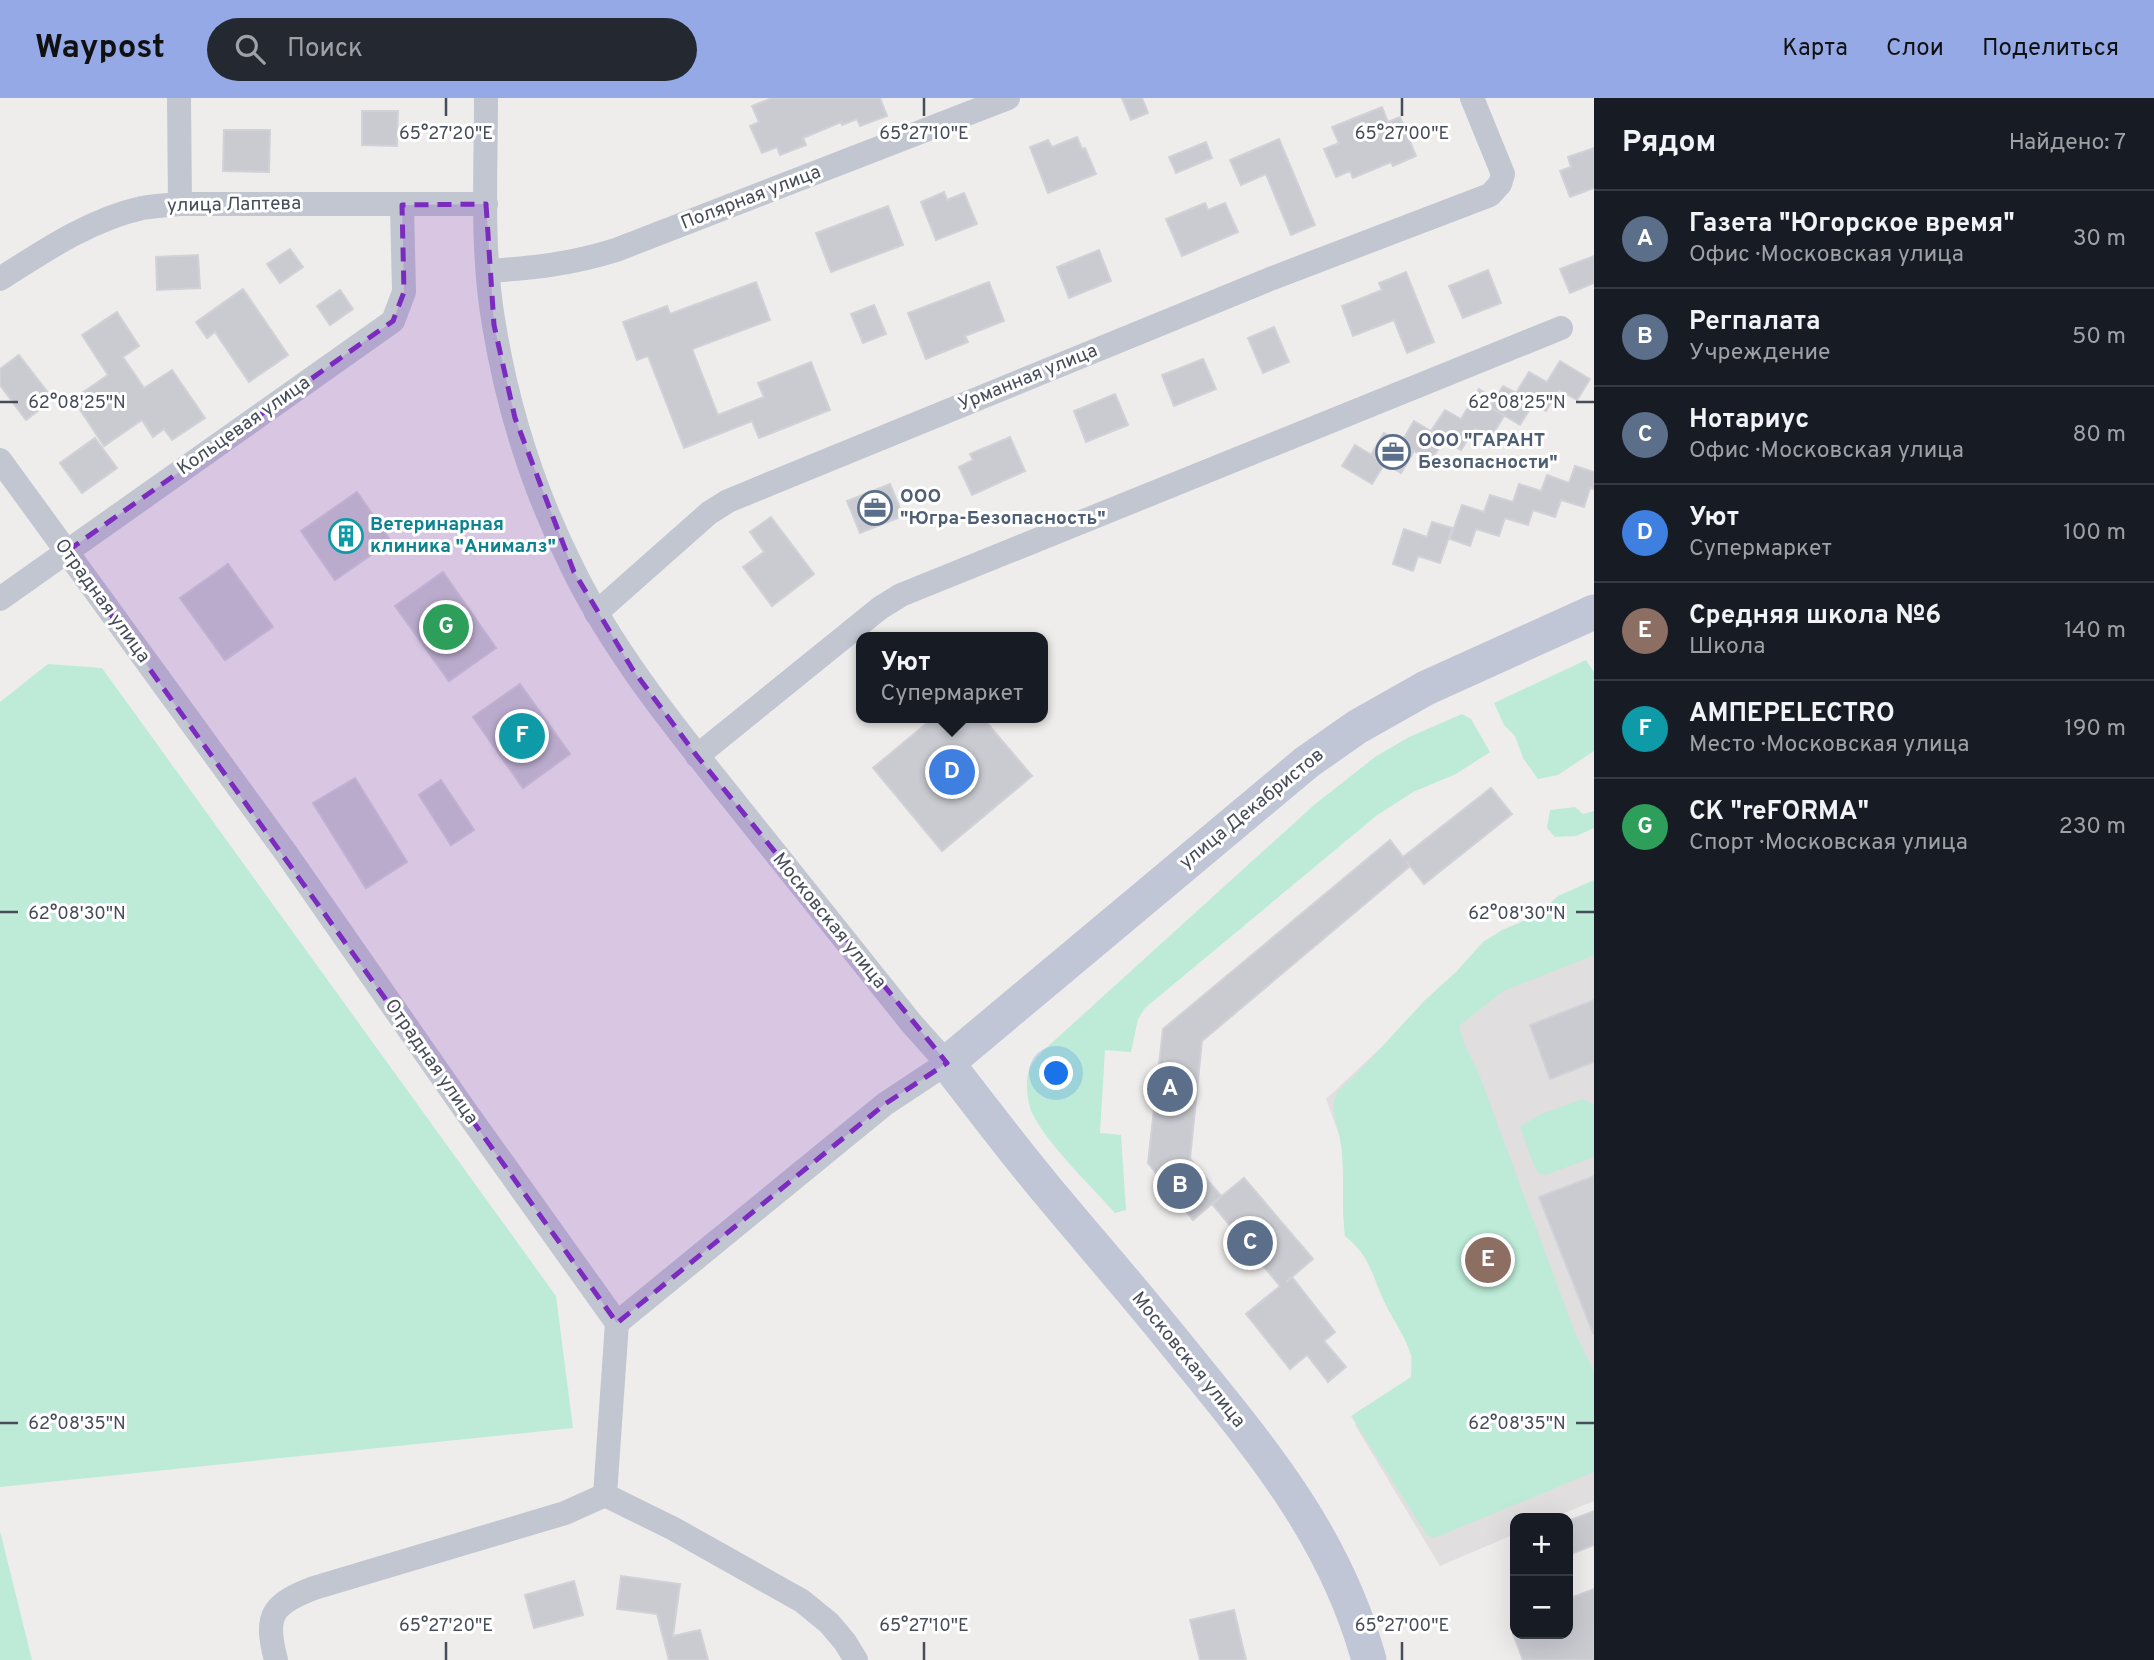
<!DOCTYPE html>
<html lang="ru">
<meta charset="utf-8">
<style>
body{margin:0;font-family:Overpass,sans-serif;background:#242831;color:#f1f3f6}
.controls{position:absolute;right:21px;bottom:21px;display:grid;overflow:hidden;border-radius:14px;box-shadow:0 7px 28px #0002}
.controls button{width:63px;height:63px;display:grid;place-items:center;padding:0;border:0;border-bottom:2px solid #363941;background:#171b24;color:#f1f3f6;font:35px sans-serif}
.you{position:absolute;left:1057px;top:976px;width:24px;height:24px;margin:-18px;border:5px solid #fff;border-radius:50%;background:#1a73e8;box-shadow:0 0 0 10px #1a73e833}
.badge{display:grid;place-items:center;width:46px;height:46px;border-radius:50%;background:#95a9e6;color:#fff;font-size:23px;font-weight:700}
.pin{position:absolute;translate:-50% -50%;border:4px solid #fff;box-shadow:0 2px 7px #0006}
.popup{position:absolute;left:856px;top:534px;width:192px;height:91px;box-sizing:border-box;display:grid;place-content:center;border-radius:14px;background:#171b24;filter:drop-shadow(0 2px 5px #0005);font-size:23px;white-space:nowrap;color:#9ea1a6}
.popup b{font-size:26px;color:#f1f3f6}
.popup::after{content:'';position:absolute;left:50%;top:100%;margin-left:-14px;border:14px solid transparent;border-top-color:#171b24}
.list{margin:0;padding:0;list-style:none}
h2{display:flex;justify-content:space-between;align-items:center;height:91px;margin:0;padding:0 28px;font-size:30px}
h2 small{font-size:23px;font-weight:400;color:#9ea1a6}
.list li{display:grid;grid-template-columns:46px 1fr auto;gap:21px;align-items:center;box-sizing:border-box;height:98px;padding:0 28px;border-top:2px solid #363941}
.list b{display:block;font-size:26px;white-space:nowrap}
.list p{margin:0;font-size:23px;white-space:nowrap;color:#9ea1a6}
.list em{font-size:23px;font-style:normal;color:#9ea1a6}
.icon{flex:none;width:38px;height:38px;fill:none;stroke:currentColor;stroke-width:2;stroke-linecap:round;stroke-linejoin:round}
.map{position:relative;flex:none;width:1594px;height:1562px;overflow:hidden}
header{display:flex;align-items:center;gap:42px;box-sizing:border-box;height:98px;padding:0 35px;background:#95a9e6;color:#111}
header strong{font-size:33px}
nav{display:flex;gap:38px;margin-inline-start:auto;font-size:24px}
.search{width:490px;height:63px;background:#242831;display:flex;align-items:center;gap:18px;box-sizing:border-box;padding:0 24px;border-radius:38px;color:#9ea1a6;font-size:26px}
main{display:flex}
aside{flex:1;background:#171b24}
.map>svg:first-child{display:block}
</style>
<header>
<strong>Waypost</strong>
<div class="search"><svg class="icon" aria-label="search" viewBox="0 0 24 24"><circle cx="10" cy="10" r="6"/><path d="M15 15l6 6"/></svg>Поиск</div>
<nav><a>Карта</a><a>Слои</a><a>Поделиться</a></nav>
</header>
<main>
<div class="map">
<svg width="1594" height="1562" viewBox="0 0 1594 1562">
<rect width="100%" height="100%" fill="#efedec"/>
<polygon fill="#e0dede" points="1594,789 1594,1403 1552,1420 1515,1420 1515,1436 1440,1468 1355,1327 1428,1280 1326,1001 1433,901"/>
<g fill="#bdebd8">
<polygon points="1586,562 1594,574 1594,653 1558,677 1538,681 1523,660 1515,638 1504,627 1494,605"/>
<polygon points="48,566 102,570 556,1198 573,1330 0,1389 0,604"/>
<path d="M 1462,616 L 1471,621 L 1490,654 L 1456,676 L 1413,694 L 1376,718 L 1145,910 L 1138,921 L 1131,954 L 1105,952 L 1100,1035 L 1121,1037 L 1126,1112 L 1115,1115 C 1090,1087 1048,1047 1032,1015 C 1027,1004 1025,983 1029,972 C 1032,964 1039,957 1045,951 L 1314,707 L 1375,659 L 1409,639 Z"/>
<polygon points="1575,709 1583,716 1594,713 1594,730 1576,738 1555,739 1547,730 1550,712"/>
<path d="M 1594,782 L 1594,857 L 1503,893 L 1459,928 L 1464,945 L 1479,976 L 1575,1235 L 1594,1274 L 1594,1374 L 1434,1440 L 1427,1437 L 1351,1318 L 1411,1279 C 1411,1272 1412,1264 1411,1257 C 1405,1237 1392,1221 1384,1203 C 1371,1175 1370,1158 1345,1138 C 1340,1103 1347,1067 1338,1032 C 1336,1022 1331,1011 1335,1000 C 1338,991 1346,985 1353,980 L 1425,902 L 1456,874 L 1483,844 L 1502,832 L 1536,818 L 1558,798 Z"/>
<polygon points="1582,1001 1594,1007 1594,1059 1548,1076 1541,1077 1535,1070 1520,1029 1539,1017"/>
<polygon points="0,1433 32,1562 0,1562"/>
</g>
<g fill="#cacbd1" stroke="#d1d1d8" stroke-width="2">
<polygon points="772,0 880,0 887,18 860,28 857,21 842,27 841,24 803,40 806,47 780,57 777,49 762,55 750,28 759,24 752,8"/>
<polygon points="1122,0 1142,0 1148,15 1131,22"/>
<polygon points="1382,9 1388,24 1400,19 1416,58 1393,68 1391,64 1353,80 1350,73 1336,79 1324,51 1339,45 1332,29"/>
<polygon points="362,13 398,13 397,48 362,47"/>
<polygon points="224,32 270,32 269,74 223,73"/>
<polygon points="1077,39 1082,51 1085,50 1096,76 1048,95 1030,49 1048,42 1052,49"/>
<polygon points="1279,41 1315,127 1291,137 1266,76 1241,87 1230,62"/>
<polygon points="1206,44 1212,60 1176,75 1169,59"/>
<polygon points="1594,50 1594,90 1570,99 1560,73 1571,69 1568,59"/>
<polygon points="944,94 947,102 964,95 977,126 936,142 921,104"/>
<polygon points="1205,105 1208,112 1225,105 1238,134 1182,158 1166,121"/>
<polygon points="888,108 903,147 831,174 816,135"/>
<polygon points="290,151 303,169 280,185 267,166"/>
<polygon points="1099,152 1111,183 1069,200 1057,169"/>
<polygon points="198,157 200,190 157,192 156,159"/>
<polygon points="1594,158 1594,185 1570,195 1560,171"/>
<polygon points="1488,172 1501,205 1463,220 1449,188"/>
<polygon points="1406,174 1434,244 1407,255 1394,222 1353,238 1342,208 1382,192 1379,185"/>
<polygon points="756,184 770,222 692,251 718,317 764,299 758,285 811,264 830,312 759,340 752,323 684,350 648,258 637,262 623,224 667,208 670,216"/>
<polygon points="989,184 1004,223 965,238 968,244 926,261 908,215"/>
<polygon points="243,191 288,257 249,284 215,234 207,240 196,224"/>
<polygon points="340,192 353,211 330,227 317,208"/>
<polygon points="874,207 886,236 863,245 851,216"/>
<polygon points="117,214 139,248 123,259 144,290 172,272 205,320 172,342 164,331 153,339 142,322 104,348 73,301 108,277 82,237"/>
<polygon points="1274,229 1289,264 1263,275 1248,240"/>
<polygon points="19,257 53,301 26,322 0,287 0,271"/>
<polygon points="1203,261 1216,291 1174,308 1162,277"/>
<polygon points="1560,263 1590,281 1577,302 1559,292 1546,313 1533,306 1520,327 1490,309 1503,288 1516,295 1529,274 1547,284"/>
<polygon points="1479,291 1493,300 1488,308 1504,318 1491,339 1475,330 1461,352 1431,333 1445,312 1461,321"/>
<polygon points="1115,296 1128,327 1086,344 1074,313"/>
<polygon points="1414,323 1444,341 1431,363 1401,345"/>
<polygon points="1384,335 1414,353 1401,375 1371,357"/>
<polygon points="1010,339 1025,373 972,397 959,369 973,362 970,356"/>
<polygon points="95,340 117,370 82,395 60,365"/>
<polygon points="1355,347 1385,365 1372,386 1342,368"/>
<polygon points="1575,368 1594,374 1594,391 1590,390 1584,409 1561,402 1555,419 1533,412 1528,427 1505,420 1499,438 1476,431 1470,448 1450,441 1462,407 1484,414 1490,397 1513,404 1519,386 1541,393 1547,377 1569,385"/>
<polygon points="890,386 903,418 860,435 847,403"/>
<polygon points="357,394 391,443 335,482 301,433"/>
<polygon points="771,419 814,476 772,508 743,469 764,454 750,434"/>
<polygon points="1432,424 1452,430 1440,465 1418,458 1413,473 1393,466 1404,431 1427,439"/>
<polygon points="228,466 273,529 225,562 180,500"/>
<polygon points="443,474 496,550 449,583 395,508"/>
<polygon points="520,586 570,656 523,690 473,619"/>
<polygon points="933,620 983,620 1032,678 942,753 873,670"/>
<polygon points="355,680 407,764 366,790 313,705"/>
<polygon points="441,682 474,732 451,747 419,697"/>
<polygon points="1491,690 1512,716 1424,786 1406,763 1410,768 1202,943 1190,1061 1221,1098 1193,1122 1148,1065 1163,931 1390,742 1403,759"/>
<polygon points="1594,902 1594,964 1550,981 1530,927"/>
<polygon points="1594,1078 1594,1235 1593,1235 1539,1099"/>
<polygon points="1244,1080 1313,1161 1286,1184 1292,1179 1335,1234 1324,1243 1346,1269 1328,1284 1307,1257 1290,1271 1246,1216 1280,1188 1212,1106"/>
<polygon points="1594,1413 1594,1447 1568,1457 1568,1423"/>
<polygon points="621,1478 680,1486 673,1538 700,1532 708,1562 669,1562 657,1516 617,1511"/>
<polygon points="574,1483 583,1517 534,1530 525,1497"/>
<polygon points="1594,1491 1594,1562 1523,1562 1513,1536 1568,1536 1568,1501"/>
<polygon points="1234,1512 1246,1562 1200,1562 1190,1522"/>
</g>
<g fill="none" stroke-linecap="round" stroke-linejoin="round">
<g stroke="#c1c6d1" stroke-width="24">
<polyline points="179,0 180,106"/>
<path d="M 488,173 C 534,170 571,166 616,152 L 1008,0"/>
<path d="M 0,181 C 44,153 89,122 142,110 C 154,108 167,107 180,106 L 486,106"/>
<path d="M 0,362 L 286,755 L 465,1012 L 617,1225 L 885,1006 L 947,965 L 912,926 C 853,853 795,780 737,707 C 678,633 616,558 574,473 C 535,396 508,312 494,227 C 481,153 486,75 486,0"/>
<polyline points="0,501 393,223 404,194 402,107"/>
<polyline points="596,515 709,415 728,403 1270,181 1490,97 1500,86 1503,76 1472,0"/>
<polyline points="697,658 880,510 901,497 1561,230"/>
<polyline points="617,1225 605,1397 674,1431 802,1503 829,1525 845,1544 856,1562"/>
<path d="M 276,1562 C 264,1517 272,1506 314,1490 L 565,1415 L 605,1397"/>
</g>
<path stroke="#c0c6d5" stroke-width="35" d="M 1369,1562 C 1333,1431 1254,1343 1171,1240 C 1129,1188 1084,1137 1042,1086 C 1009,1046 978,1005 947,965 L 1307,664 L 1357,629 L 1426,590 L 1594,514"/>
</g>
<path fill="#7b2cbf" fill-opacity="0.2" stroke="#7b2cbf" stroke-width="5" stroke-dasharray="14 9" stroke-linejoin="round" d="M 486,106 L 494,227 L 515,320 L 574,474 L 633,572 L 697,658 L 947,965 L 885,1006 L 617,1225 L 66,454 L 393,223 L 404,194 L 402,107 Z"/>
<path fill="none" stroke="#464c59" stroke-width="2.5" d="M 446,0 L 446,18M 924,0 L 924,18M 1402,0 L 1402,18M 0,304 L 18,304M 1576,304 L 1594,304M 0,814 L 18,814M 1576,814 L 1594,814M 0,1325 L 18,1325M 1576,1325 L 1594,1325M 446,1544 L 446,1562M 924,1544 L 924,1562M 1402,1544 L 1402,1562"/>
<defs>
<g id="office-ring" transform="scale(1.75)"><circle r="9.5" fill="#fff" stroke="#5c6f8a" stroke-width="1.5"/><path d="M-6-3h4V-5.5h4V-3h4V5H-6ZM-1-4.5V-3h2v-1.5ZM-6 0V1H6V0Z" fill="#5c6f8a"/></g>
<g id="building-ring" transform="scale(1.75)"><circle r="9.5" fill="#fff" stroke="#0f9aa8" stroke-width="1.5"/><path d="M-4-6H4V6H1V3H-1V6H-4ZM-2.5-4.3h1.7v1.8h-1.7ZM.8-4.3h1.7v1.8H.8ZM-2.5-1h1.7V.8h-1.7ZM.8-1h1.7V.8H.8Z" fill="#0f9aa8"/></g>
</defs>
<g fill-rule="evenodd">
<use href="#office-ring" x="1393" y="354"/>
<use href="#office-ring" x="875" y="410"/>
<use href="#building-ring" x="346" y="438"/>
</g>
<g text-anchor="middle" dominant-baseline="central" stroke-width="6" stroke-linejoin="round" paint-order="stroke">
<g font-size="19" fill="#464c59" stroke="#fff">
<text transform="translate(751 100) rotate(-21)">Полярная улица</text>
<text transform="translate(234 107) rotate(-1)">улица Лаптева</text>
<text transform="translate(1028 280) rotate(-22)">Урманная улица</text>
<text transform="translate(244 328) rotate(-35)">Кольцевая улица</text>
<text transform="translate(102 503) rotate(54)">Отрадная улица</text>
<text transform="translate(1252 711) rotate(-39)">улица Декабристов</text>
<text transform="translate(829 823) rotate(51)">Московская улица</text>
<text transform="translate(431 964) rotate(55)">Отрадная улица</text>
<text transform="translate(1188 1262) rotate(51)">Московская улица</text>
</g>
<g font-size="19" font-weight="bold" fill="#4e5e75" stroke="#fff" text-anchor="start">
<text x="1418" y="343">ООО "ГАРАНТ<tspan x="1418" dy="22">Безопасности"</tspan></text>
<text x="900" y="399">ООО<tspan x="900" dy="22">"Югра-Безопасность"</tspan></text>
</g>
<g font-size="19" font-weight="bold" fill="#0d838f" stroke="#fff" text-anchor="start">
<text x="370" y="427">Ветеринарная<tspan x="370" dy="22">клиника "Анималз"</tspan></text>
</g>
</g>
<g font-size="18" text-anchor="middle" fill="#464c59" stroke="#fff" stroke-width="6" stroke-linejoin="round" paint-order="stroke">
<text x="446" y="41">65°27'20"E</text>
<text x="924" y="41">65°27'10"E</text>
<text x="1402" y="41">65°27'00"E</text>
<text x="1517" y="310">62°08'25"N</text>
<text x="77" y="310">62°08'25"N</text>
<text x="1517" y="821">62°08'30"N</text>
<text x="77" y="821">62°08'30"N</text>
<text x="1517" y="1331">62°08'35"N</text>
<text x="77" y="1331">62°08'35"N</text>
<text x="446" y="1533">65°27'20"E</text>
<text x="924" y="1533">65°27'10"E</text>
<text x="1402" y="1533">65°27'00"E</text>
</g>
</svg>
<div class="controls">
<button>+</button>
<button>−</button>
</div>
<div class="you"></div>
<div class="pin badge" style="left:1170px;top:991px;background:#5c6f8a">A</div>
<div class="pin badge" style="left:1180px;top:1088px;background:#5c6f8a">B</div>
<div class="pin badge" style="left:1250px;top:1145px;background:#5c6f8a">C</div>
<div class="pin badge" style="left:952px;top:674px;background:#3f7fe0">D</div>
<div class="popup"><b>Уют</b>Супермаркет</div>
<div class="pin badge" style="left:1488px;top:1162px;background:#8d6e63">E</div>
<div class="pin badge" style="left:522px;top:638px;background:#0f9aa8">F</div>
<div class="pin badge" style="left:446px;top:529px;background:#2e9e5b">G</div>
</div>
<aside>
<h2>Рядом<small>Найдено: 7</small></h2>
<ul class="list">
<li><span class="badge" style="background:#5c6f8a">A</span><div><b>Газета &quot;Югорское время&quot;</b><p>Офис · Московская улица</p></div><em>30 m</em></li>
<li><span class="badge" style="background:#5c6f8a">B</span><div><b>Регпалата</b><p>Учреждение</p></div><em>50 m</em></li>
<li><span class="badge" style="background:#5c6f8a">C</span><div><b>Нотариус</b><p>Офис · Московская улица</p></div><em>80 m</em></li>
<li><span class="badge" style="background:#3f7fe0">D</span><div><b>Уют</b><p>Супермаркет</p></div><em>100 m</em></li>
<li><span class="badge" style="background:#8d6e63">E</span><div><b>Средняя школа №6</b><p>Школа</p></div><em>140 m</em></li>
<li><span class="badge" style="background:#0f9aa8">F</span><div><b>АМПЕРELECTRO</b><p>Место · Московская улица</p></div><em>190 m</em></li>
<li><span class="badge" style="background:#2e9e5b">G</span><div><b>СК &quot;reFORMA&quot;</b><p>Спорт · Московская улица</p></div><em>230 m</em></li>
</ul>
</aside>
</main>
